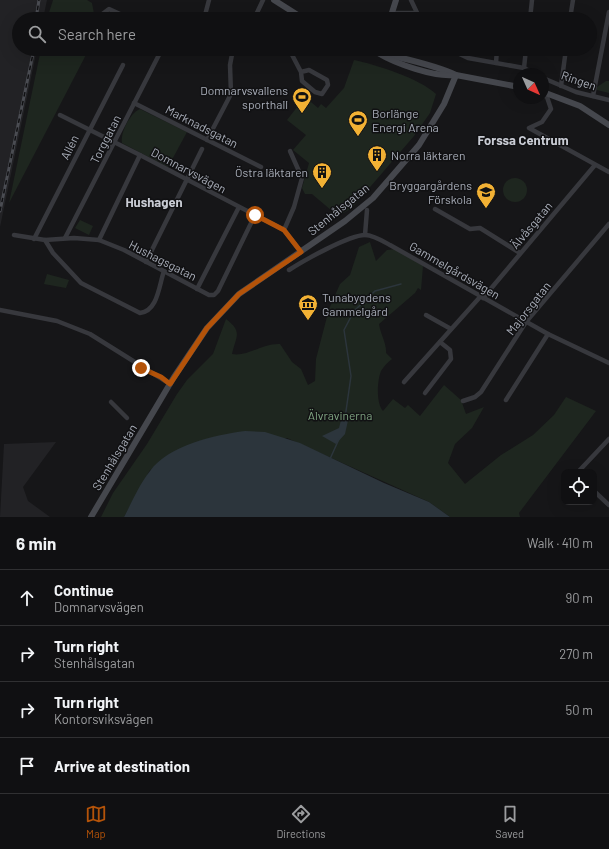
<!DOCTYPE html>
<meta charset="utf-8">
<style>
body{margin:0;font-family:Barlow,sans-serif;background:#19191b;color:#f1f3f6}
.controls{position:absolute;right:12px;bottom:12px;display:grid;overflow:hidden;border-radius:8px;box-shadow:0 4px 16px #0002}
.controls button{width:36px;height:36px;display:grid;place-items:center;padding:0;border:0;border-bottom:1px solid #303032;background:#101012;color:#f1f3f6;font:20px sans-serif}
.compass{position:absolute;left:513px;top:68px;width:36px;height:36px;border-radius:50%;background:#101012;box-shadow:0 4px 16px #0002;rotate:135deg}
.stop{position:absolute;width:12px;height:12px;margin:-9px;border:3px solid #b45309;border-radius:50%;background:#fff}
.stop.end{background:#b45309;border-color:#fff;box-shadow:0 1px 4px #0008}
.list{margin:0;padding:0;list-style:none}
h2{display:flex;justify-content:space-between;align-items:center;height:52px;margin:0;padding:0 16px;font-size:17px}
h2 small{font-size:13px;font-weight:400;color:#9c9d9f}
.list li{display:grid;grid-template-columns:26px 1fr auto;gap:12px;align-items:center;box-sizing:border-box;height:56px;padding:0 16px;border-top:1px solid #303032}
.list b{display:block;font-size:15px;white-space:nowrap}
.list p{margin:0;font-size:13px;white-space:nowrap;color:#9c9d9f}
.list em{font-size:13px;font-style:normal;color:#9c9d9f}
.icon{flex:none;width:22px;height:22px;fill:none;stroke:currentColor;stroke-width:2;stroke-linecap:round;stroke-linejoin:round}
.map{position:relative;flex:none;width:609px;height:517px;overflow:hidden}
.search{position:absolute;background:#101012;box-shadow:0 4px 16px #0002;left:12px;right:12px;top:12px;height:44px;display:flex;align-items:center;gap:10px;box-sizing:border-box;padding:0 14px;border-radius:22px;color:#9c9d9f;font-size:15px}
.sheet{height:276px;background:#101012}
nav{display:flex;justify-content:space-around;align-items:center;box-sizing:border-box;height:56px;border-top:1px solid #303032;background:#101012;font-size:11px;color:#9c9d9f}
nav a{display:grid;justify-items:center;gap:2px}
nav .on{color:#b45309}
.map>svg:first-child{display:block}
</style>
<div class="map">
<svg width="609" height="517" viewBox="0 0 609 517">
<rect width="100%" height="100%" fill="#161618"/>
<g fill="#222225">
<polygon points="0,0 47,0 43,19 19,19 19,49 37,49 0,227"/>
<polygon points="56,442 23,487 28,501 50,517 0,517 4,444"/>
</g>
<g fill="#1e261f">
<polygon points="53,0 87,0 92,3 95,19 47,19"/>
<polygon points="41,49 89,49 9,203"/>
<path d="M 354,60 C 377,65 419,78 436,94 L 430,113 L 414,136 L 352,208 L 338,216 L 312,194 L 305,194 L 302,188 L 309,163 L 293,150 L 306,135 L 287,120 L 305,97 L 318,108 L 321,104 L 326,108 L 344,88 Z"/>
<polygon points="606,81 609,81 609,93 597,90 597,87"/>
<path d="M 140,109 L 187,132 L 168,167 L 122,143 C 120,133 130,113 140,109 Z"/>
<circle cx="515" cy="190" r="12"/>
<polygon points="80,220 93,226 89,235 75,228"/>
<path d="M 370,242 L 376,261 L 387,250 L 396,249 L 423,266 L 421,290 L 418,288 L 415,293 L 379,324 C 380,333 387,344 386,353 L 392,359 C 388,362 384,366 381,371 C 377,381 376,403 383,411 L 393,399 L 405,408 L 408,405 L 420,416 L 444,385 L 461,400 L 466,414 L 484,407 L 472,428 L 455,444 L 448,463 L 465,484 L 501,455 L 533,435 L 554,415 L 566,397 L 596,411 L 519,513 L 520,517 L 450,517 L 429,502 L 287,438 L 150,470 L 124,517 L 101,517 L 113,493 L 147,444 L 177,394 L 187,380 L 213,354 L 226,319 C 243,332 236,336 232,354 C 247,357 263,343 280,344 L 292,362 L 301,369 L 308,385 L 315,381 L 316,359 L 329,309 L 340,284 L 350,275 L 359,247 Z"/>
<polygon points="47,274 69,280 66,288 44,284"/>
</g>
<g fill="#2c353c">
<polygon points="342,416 349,416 345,434 336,444 322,436 339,428"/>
<path d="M 245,431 L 265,432 L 300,443 L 384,483 L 429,502 L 450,517 L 124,517 C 132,502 139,485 150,471 C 169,445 215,435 245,431 Z"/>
</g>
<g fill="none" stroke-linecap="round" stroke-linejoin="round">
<g stroke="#2c353c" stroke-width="1.5">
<polyline points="345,418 351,376 344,330 354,311 375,291 401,284"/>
<polyline points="330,459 339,439"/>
</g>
<g stroke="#37383d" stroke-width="4.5">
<polyline points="411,0 420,19"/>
<polyline points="392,13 416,13"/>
<polyline points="101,19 101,15 109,9 131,19"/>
<polyline points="204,19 209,0"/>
<polyline points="254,19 263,0"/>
<polyline points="530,19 532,0"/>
<polyline points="570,19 573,0"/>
<polyline points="289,49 301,72 302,81 315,92 322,94 328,85 327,80 309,70 301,72"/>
<polyline points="449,49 468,58 524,68 535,74"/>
<polyline points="496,63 497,49"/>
<polyline points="524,68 526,49"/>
<polyline points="543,78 576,92 609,100"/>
<polyline points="561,86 566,49"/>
<polyline points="543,95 547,97 551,109 542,122 529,128 609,172"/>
<polyline points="593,96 609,12"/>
<polyline points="134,103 261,167"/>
<polyline points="60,115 140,155 284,230 301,252"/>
<polyline points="207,140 231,94 230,65 233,49"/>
<polyline points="435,209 470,229 480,228 520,253"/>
<polyline points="284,230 294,207 302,178 290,151"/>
<polyline points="14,235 45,240 74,238 99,240 124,250 209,295 214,295 218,291 255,215"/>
<polyline points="365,235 367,210"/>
<polyline points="65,238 162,49"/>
<polyline points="34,239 123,65"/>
<path d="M 45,240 L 53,253 L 81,283 L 140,313 C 158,311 159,285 164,271"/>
<polyline points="99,240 140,155"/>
<polyline points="146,262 202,149"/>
<path d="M 289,270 C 303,261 349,235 365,235 C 373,235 383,241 390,245 L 548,334 L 609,363"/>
<polyline points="197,289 239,207"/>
<polyline points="483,298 595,165"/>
<polyline points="0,310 57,321 90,334 170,384"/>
<polyline points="426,315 451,329"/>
<polyline points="404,382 480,297"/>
<polyline points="425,393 451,359 450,350 440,342"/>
<polyline points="506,400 548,334"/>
<polyline points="463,401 475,397 481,392 526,322 609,224"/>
<polyline points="111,402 127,418"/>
<polyline points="578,472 609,439"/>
<polyline points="594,491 609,505"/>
</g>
<g stroke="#45474d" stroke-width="6">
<polyline points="274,0 304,19"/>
<polyline points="390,19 396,0"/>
<path d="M 367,49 C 396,58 428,62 456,75 L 519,87"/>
<path d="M 378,53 C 396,64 434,77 454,75"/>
<polyline points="543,92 580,106 609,125"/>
<polyline points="91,517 174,377 207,328 239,294 345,221 373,198 419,145 444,104 456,75"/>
</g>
<g stroke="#4a4c52" stroke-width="3">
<g id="rail">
<polyline points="36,19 39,0"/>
<polyline points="0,211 34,49"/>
</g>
</g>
<use href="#rail" stroke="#111113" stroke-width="1.5" stroke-dasharray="4.5" stroke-linecap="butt"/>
</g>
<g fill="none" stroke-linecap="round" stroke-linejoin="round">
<polyline stroke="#b45309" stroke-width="5" points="141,368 161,377 170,384 207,328 239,294 301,252 284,230 255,215"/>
</g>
<defs>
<g id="stadium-pin" transform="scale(1)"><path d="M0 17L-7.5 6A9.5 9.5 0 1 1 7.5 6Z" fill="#f2b134" stroke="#111113"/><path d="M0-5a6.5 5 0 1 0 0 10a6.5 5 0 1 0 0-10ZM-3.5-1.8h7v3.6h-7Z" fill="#111"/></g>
<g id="building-pin" transform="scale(1)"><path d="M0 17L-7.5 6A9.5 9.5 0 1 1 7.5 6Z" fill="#f2b134" stroke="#111113"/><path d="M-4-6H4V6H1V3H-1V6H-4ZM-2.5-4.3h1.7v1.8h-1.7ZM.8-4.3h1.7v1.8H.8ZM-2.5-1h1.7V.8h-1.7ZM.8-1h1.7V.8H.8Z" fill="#111"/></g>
<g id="school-pin" transform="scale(1)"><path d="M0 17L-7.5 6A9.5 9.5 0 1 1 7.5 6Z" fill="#f2b134" stroke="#111113"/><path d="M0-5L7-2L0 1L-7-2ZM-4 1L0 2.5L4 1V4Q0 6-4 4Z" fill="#111"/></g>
<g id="museum-pin" transform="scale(1)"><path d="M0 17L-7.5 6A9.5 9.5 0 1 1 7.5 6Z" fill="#f2b134" stroke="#111113"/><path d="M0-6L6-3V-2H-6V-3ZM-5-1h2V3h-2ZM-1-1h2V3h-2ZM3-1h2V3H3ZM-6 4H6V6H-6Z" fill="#111"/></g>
</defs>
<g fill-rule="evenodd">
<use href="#stadium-pin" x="302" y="97"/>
<use href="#stadium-pin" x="358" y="120"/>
<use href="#building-pin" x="377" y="155"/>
<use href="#building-pin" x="322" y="172"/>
<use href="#school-pin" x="486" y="192"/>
<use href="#museum-pin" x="308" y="304"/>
</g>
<g text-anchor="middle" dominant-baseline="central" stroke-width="3" stroke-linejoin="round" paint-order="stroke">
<g font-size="12" fill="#a8adb8" stroke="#111113">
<text transform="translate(579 80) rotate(19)">Ringen</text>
<text transform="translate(202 126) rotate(27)">Marknadsgatan</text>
<text transform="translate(105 139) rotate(-63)">Torggatan</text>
<text transform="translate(69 147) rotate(-63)">Allén</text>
<text transform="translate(189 170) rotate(28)">Domnarvsvägen</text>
<text transform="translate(338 209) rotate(-39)">Stenhålsgatan</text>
<text transform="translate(531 225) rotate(-50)">Älvåsgatan</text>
<text transform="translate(163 260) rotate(27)">Hushagsgatan</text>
<text transform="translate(455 270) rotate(30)">Gammelgårdsvägen</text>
<text transform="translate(528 308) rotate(-52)">Majorsgatan</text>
<text transform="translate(114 457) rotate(-59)">Stenhålsgatan</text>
</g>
<g font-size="12" fill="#a8adb8" stroke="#111113" text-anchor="end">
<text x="288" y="90">Domnarvsvallens<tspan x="288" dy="14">sporthall</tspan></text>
<text x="372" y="113" text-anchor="start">Borlänge<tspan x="372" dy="14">Energi Arena</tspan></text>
<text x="391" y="155" text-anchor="start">Norra läktaren</text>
<text x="308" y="172">Östra läktaren</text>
<text x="472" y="185">Bryggargårdens<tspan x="472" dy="14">Förskola</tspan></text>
<text x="322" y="297" text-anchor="start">Tunabygdens<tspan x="322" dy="14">Gammelgård</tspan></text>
</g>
<g font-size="12" fill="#7fa381" stroke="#111113">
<text x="340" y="415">Älvravinerna</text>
</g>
<g font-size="13" font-weight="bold" fill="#c9ccd4" stroke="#111113">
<text x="523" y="140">Forssa Centrum</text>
<text x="154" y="202">Hushagen</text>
</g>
</g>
</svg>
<div class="controls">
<button><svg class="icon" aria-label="locate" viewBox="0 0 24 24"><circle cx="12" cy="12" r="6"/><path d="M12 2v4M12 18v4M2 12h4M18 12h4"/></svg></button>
</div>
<svg class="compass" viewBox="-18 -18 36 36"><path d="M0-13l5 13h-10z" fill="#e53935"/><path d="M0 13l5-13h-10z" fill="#9c9d9f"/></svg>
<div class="stop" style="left:255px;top:215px"></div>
<div class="stop end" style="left:141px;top:368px"></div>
<div class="search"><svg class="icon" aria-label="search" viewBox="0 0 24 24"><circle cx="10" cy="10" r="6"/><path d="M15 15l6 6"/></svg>Search here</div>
</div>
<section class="sheet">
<h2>6 min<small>Walk · 410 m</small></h2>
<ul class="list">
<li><svg class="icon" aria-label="ahead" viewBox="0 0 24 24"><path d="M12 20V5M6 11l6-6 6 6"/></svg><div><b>Continue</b><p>Domnarvsvägen</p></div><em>90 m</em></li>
<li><svg class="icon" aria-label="right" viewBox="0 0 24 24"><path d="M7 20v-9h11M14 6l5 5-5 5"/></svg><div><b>Turn right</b><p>Stenhålsgatan</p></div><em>270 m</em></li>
<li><svg class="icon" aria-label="right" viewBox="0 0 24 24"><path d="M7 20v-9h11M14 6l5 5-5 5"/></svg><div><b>Turn right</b><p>Kontorsviksvägen</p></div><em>50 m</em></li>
<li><svg class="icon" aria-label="arrive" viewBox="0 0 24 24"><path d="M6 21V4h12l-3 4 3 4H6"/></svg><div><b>Arrive at destination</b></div></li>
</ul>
</section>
<nav>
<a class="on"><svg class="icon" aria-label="map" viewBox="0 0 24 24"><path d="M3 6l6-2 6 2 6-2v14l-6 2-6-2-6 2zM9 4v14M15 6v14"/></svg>Map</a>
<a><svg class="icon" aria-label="directions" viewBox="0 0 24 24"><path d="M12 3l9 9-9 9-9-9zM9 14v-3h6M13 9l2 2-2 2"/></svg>Directions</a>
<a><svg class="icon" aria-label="saved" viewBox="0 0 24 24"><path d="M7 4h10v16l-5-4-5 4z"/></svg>Saved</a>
</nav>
